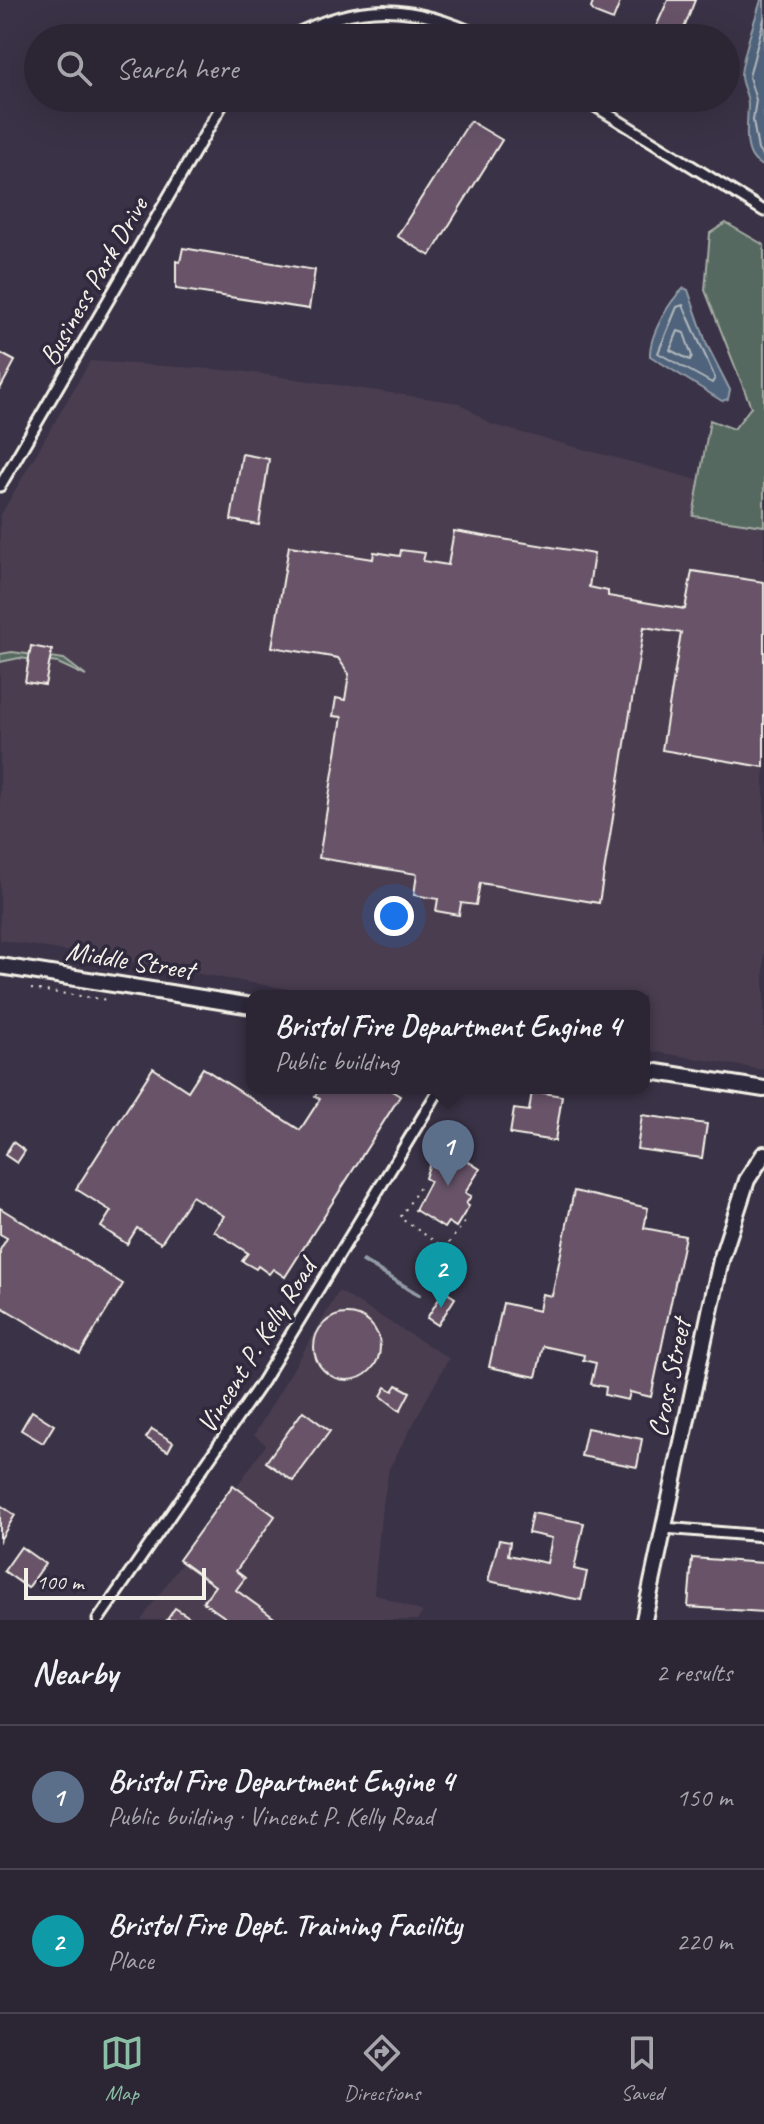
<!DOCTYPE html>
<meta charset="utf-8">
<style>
body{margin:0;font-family:Caveat,sans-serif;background:#342e3c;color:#f1f3f6}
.scale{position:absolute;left:24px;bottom:20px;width:182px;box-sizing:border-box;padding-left:8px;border:4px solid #f4f1e8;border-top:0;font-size:22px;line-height:28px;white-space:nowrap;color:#f4f1e8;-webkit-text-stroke:6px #2f2a3d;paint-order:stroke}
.you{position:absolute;left:394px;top:916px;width:28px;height:28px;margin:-20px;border:6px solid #fff;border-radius:50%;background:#1a73e8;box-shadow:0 0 0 12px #1a73e833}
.badge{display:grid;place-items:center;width:52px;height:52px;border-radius:50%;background:#8abfa5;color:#fff;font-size:26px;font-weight:700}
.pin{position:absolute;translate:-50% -66px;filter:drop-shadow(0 2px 4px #0008)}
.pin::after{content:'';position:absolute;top:42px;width:28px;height:24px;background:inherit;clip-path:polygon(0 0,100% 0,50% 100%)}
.popup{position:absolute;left:246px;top:990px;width:404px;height:104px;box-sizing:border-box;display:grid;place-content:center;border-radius:16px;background:#2c2634;filter:drop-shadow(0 2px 6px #0005);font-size:26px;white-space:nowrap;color:#a6a5ac}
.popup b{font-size:30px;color:#f1f3f6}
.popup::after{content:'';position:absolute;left:50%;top:100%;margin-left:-16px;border:16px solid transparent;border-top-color:#2c2634}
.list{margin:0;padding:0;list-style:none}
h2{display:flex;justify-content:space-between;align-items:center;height:104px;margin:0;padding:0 32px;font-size:34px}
h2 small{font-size:26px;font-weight:400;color:#a6a5ac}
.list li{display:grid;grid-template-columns:52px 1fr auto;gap:24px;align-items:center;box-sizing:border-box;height:144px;padding:0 32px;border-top:2px solid #48434f}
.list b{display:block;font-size:30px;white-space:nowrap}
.list p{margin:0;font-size:26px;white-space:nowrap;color:#a6a5ac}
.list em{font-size:26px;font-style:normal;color:#a6a5ac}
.icon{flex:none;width:44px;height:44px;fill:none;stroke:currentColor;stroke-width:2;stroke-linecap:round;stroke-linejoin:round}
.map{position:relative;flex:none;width:764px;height:1620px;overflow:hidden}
.search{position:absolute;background:#2c2634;box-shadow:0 8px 32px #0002;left:24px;right:24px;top:24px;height:88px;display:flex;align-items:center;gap:20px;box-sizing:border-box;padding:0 28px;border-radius:44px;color:#a6a5ac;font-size:30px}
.sheet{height:392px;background:#2c2634}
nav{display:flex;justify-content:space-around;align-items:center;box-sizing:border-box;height:112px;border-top:2px solid #48434f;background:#2c2634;font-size:22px;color:#a6a5ac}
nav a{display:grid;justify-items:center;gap:4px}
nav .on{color:#8abfa5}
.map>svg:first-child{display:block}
</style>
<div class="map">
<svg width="764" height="1620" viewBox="0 0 764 1620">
<rect width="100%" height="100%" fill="#3a3246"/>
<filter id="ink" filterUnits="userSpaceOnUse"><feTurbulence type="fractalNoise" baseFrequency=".0125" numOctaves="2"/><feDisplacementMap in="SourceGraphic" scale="16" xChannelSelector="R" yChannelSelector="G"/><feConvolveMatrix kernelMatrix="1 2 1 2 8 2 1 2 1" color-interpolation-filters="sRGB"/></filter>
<g filter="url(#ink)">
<g fill="#483c50">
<polygon points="90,361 241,371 460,403 490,424 699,480 693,516 764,526 764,1070 644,1050 644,996 328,996 0,940 0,516"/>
<polygon points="339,1291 449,1358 389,1469 381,1517 374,1593 423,1612 417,1620 141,1620 266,1445 254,1435"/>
</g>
<g fill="#566961" stroke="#a5ada4" stroke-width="2">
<polygon points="726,223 764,245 764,526 693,516 710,420 734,429 751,407 705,290 710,233"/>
<polygon points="12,652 64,659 86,676 58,663 19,658 0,662 0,654"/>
</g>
<g fill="#50637b" stroke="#929ca7" stroke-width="2">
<path d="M 761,0 L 764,0 L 764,166 C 740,159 748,122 748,104 C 748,93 740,84 741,74 C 744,49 754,24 761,0 Z"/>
<path d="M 684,288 L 688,290 L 707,345 L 730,390 L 728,399 L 722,401 L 650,356 C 649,336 669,301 684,288 Z"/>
</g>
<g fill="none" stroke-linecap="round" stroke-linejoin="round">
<g stroke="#b2b8bc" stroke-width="2">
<polyline points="764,19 749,77 756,100 753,120 758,150 764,158"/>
<polygon points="683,305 715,378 712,383 658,353 677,307"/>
<polygon points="678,331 684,333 692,356 690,360 670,350"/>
</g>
<polyline stroke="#929ca7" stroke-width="4" points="363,1261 419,1295"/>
</g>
<g fill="#685369" stroke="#f4f1e8" stroke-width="2">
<polygon points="594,0 621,0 613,20 595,13 591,8"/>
<polygon points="668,0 695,0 681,36 651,38"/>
<polygon points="470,121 502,140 430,256 397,236"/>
<polygon points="183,248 315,270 309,309 176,289 176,261 180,262"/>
<polygon points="0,353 15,361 0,389"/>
<polygon points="242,454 269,459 259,525 231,520"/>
<polygon points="454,531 594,554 589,587 608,591 608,596 685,609 692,571 764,582 764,767 662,750 681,633 644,627 599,903 480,883 476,905 461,903 459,915 436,911 438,899 414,895 417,874 319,858 342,717 333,716 336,698 345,700 349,674 338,658 272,647 289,546 373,559 374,552 400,556 401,550 425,553 423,561 448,565"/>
<polygon points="31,646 52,650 45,685 25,682"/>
<polygon points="153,1068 188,1091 203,1068 300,1130 320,1099 315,1096 320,1088 387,1088 400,1096 285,1277 273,1269 269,1274 258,1266 256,1269 242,1261 248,1253 214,1231 224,1216 192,1196 161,1243 137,1228 127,1244 101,1227 111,1211 76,1189"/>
<polygon points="532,1091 562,1096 555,1141 510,1134 514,1109 529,1111"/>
<polygon points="642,1115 707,1124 702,1158 637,1149"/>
<polygon points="13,1142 25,1151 17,1163 5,1155"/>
<polygon points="444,1146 480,1169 465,1193 471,1196 466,1204 469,1206 456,1227 448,1222 444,1228 415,1210 430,1181 425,1178 429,1166"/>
<polygon points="574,1191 648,1208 644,1228 685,1236 651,1397 630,1392 628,1400 605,1395 606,1387 591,1384 596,1363 583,1360 584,1355 543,1346 536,1377 489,1367 503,1303 539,1311 542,1294 552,1296"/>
<polygon points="0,1208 123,1284 80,1354 0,1306 0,1250 7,1238 0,1234"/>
<polygon points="444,1291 455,1298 438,1325 427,1318"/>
<circle cx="347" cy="1347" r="33"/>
<polygon points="397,1385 410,1392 400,1411 381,1396 386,1387 393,1391"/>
<polygon points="32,1411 54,1425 43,1443 21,1430"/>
<polygon points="303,1411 330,1431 293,1481 266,1462"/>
<polygon points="587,1428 642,1439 637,1467 581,1456"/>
<polygon points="152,1429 173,1442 168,1451 146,1438"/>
<polygon points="233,1485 275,1516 236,1571 245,1578 236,1590 277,1620 229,1620 203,1602 215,1586 179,1560"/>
<polygon points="0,1505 15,1515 0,1540"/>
<polygon points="532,1513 584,1523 574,1569 587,1572 581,1600 488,1581 499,1540 510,1542 508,1555 547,1563 552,1538 528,1533"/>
<polygon points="21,1547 45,1564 28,1588 4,1571"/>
<polygon points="692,1558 764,1563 764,1612 688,1607"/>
<polygon points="175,1608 194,1620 167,1620"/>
</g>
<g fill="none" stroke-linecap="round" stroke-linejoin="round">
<g stroke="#f4f1e8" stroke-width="15">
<g id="street">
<path d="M 288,38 C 360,0 413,3 485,38"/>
<polyline points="582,98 764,211"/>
<polyline points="0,486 226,98"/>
<polyline points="664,1528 764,1536"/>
<polyline points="98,1620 262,1382 440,1088"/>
</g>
</g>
<g stroke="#f4f1e8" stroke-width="20">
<polyline id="secondary" points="644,1620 721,1260 747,1180 764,1154"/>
</g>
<g stroke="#f4f1e8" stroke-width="20">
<g id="primary">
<polyline points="0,966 252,1006"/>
<polyline points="644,1070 764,1089"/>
</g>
</g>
<g stroke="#f4f1e8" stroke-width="2" stroke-dasharray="2 6" stroke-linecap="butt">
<polyline points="31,989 108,1000"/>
<polyline points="419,1188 400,1218 445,1248 468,1218"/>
</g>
<use href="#street" stroke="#2f2a3d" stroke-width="9"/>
<use href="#secondary" stroke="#2f2a3d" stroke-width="14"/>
<use href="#primary" stroke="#2f2a3d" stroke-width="14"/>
</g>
</g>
<g text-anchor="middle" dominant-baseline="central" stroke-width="7" stroke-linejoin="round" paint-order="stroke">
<g font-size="28" fill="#f4f1e8" stroke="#2f2a3d">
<text transform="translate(93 281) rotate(-60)">Business Park Drive</text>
<text transform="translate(130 960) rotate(9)">Middle Street</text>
<text transform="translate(256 1346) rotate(-58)">Vincent P. Kelly Road</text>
<text transform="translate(669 1378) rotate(-78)">Cross Street</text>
</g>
</g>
</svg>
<div class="scale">100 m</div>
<div class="you"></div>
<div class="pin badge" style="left:448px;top:1186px;background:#5c6f8a">1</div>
<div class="popup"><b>Bristol Fire Department Engine 4</b>Public building</div>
<div class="pin badge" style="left:441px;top:1308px;background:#0f9aa8">2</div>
<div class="search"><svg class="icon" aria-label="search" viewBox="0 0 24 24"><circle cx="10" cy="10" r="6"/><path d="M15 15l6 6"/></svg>Search here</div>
</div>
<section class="sheet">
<h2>Nearby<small>2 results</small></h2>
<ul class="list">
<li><span class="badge" style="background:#5c6f8a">1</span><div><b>Bristol Fire Department Engine 4</b><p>Public building · Vincent P. Kelly Road</p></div><em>150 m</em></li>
<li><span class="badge" style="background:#0f9aa8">2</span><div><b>Bristol Fire Dept. Training Facility</b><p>Place</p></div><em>220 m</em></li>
</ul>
</section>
<nav>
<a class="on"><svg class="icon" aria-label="map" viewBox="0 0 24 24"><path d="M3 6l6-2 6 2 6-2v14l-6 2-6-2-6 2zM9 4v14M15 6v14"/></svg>Map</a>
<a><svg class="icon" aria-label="directions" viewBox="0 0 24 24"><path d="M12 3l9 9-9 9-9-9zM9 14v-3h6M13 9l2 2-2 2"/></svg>Directions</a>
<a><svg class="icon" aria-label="saved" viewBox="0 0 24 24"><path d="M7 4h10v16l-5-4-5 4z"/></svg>Saved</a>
</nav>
